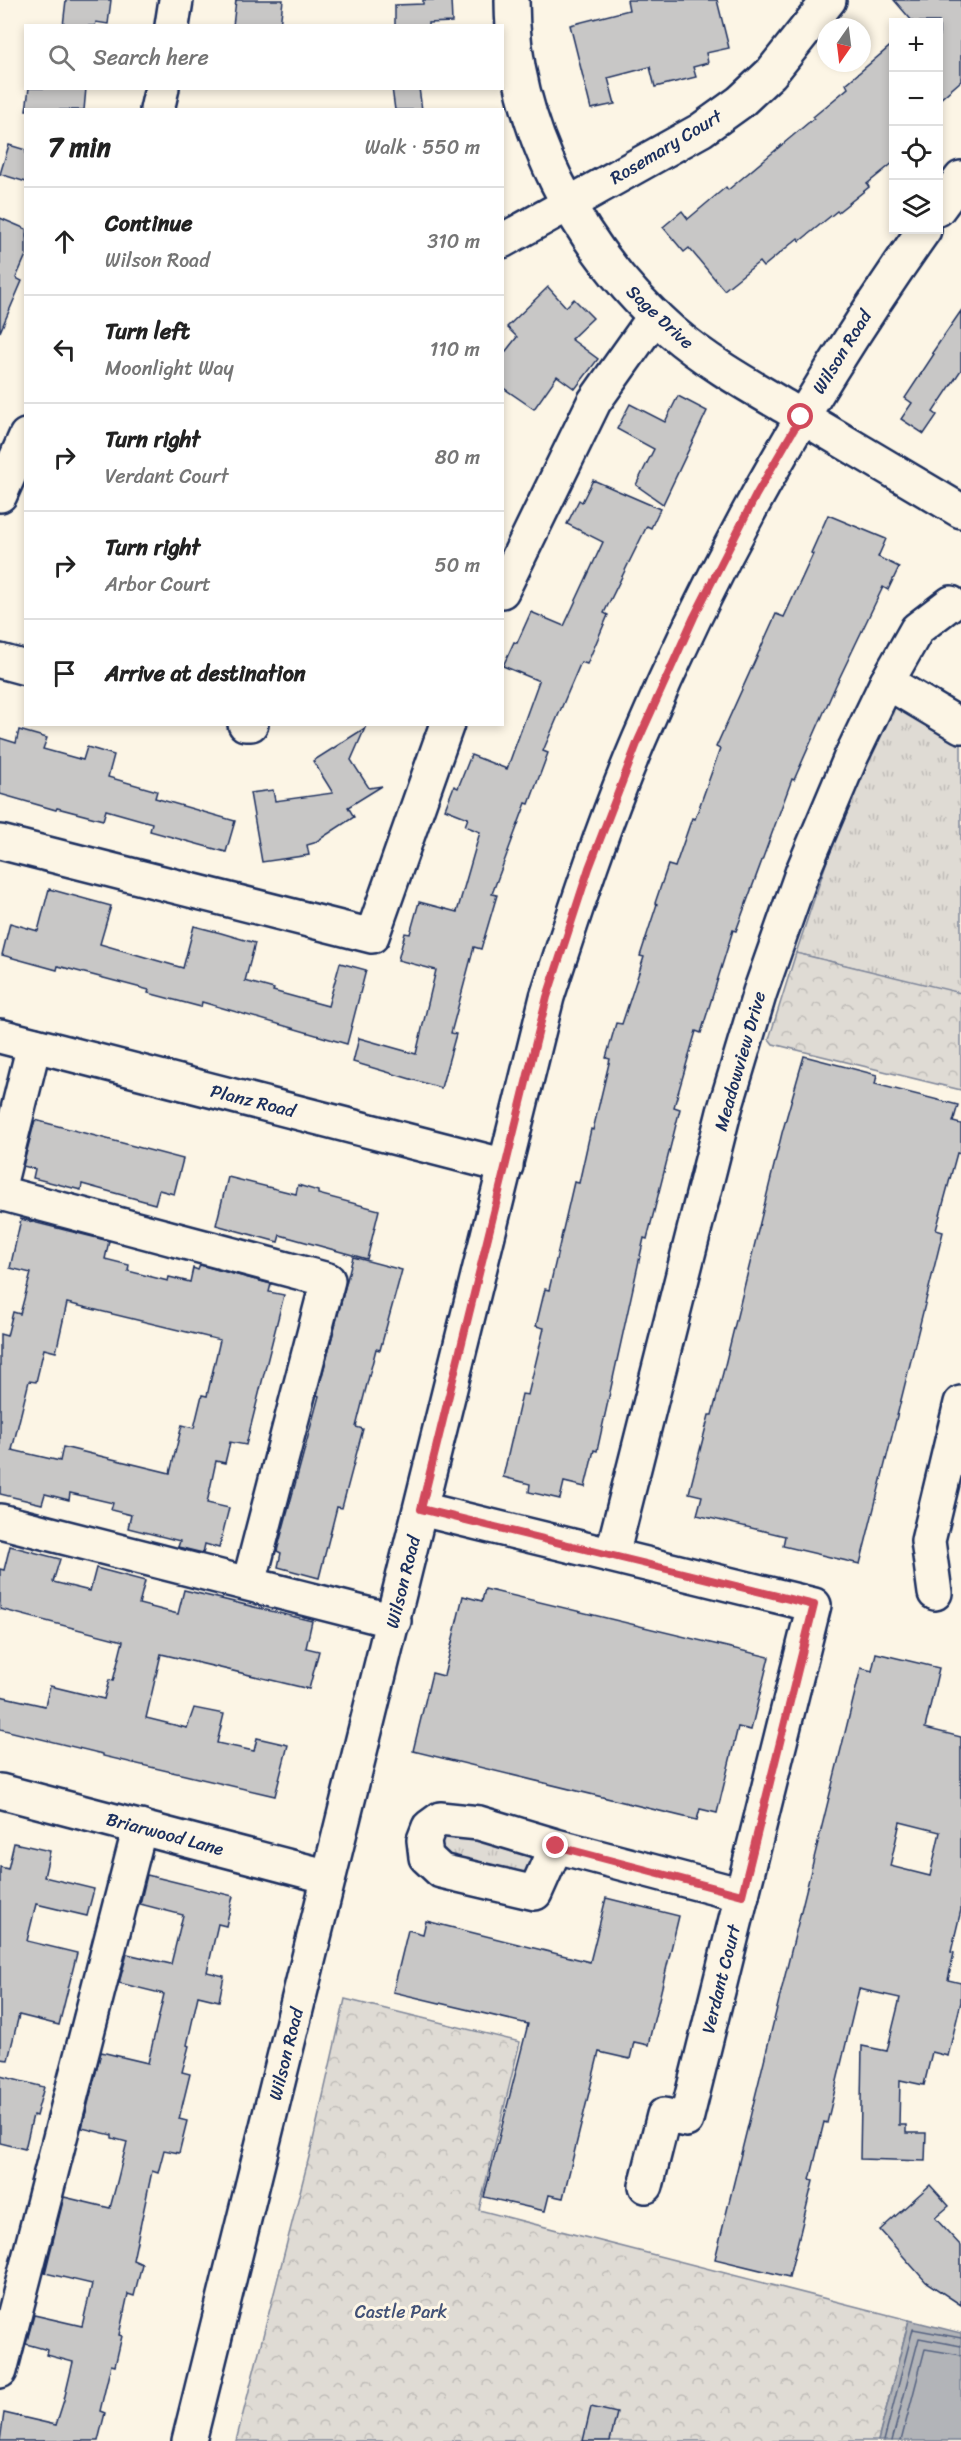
<!DOCTYPE html>
<meta charset="utf-8">
<style>
body{margin:0;font-family:Sriracha,sans-serif;background:#f6f6f6;color:#222}
.controls{position:absolute;right:18px;top:18px;display:grid;overflow:hidden;border-radius:0px;box-shadow:0 3px 9px #0003}
.controls button{width:54px;height:54px;display:grid;place-items:center;padding:0;border:0;border-bottom:2px solid #e0e0e0;background:#fff;color:#222;font:30px sans-serif}
.compass{position:absolute;left:817px;top:18px;width:54px;height:54px;border-radius:50%;background:#fff;box-shadow:0 3px 9px #0003;rotate:194deg}
.stop{position:absolute;width:18px;height:18px;margin:-14px;border:4px solid #d1495b;border-radius:50%;background:#fff}
.stop.end{background:#d1495b;border-color:#fff;box-shadow:0 2px 6px #0008}
.list{margin:0;padding:0;list-style:none}
h2{display:flex;justify-content:space-between;align-items:center;height:78px;margin:0;padding:0 24px;font-size:26px}
h2 small{font-size:20px;font-weight:400;color:#767676}
.list li{display:grid;grid-template-columns:39px 1fr auto;gap:18px;align-items:center;box-sizing:border-box;height:108px;padding:0 24px;border-top:2px solid #e0e0e0}
.list b{display:block;font-size:22px;white-space:nowrap}
.list p{margin:0;font-size:20px;white-space:nowrap;color:#767676}
.list em{font-size:20px;font-style:normal;color:#767676}
.icon{flex:none;width:33px;height:33px;fill:none;stroke:currentColor;stroke-width:2;stroke-linecap:round;stroke-linejoin:round}
.map{position:relative;flex:none;width:961px;height:2441px;overflow:hidden}
.search{position:absolute;background:#fff;box-shadow:0 3px 9px #0003;left:24px;top:24px;width:480px;height:66px;display:flex;align-items:center;gap:15px;box-sizing:border-box;padding:0 21px;border-radius:0px;color:#767676;font-size:22px}
.panel{position:absolute;background:#fff;box-shadow:0 3px 9px #0003;left:24px;top:108px;width:480px;height:618px;border-radius:0px}
.map>svg:first-child{display:block}
</style>
<div class="map">
<svg width="961" height="2441" viewBox="0 0 961 2441">
<defs>
<pattern id="grass-tufts" width="24" height="20" patternUnits="userSpaceOnUse" patternTransform="scale(1.5)"><rect width="24" height="20" fill="#dfdbd4"/><path d="M3 7l-1-3M5 7V3M7 7l1-3M15 17l-1-3M17 17v-4M19 17l1-3" fill="none" stroke="#bfbcb8"/></pattern>
<pattern id="park-crowns" width="20" height="18" patternUnits="userSpaceOnUse" patternTransform="scale(1.5)"><rect width="20" height="18" fill="#dfdbd4"/><path d="M2 6a3 3 0 1 1 6 0M12 15a3 3 0 1 1 6 0" fill="none" stroke="#bfbcb8"/></pattern>
</defs>
<rect width="100%" height="100%" fill="#fcf5e5"/>
<filter id="ink" filterUnits="userSpaceOnUse"><feTurbulence type="fractalNoise" baseFrequency=".0167" numOctaves="2"/><feDisplacementMap in="SourceGraphic" scale="12" xChannelSelector="R" yChannelSelector="G"/><feConvolveMatrix kernelMatrix="1 2 1 2 8 2 1 2 1" color-interpolation-filters="sRGB"/></filter>
<g filter="url(#ink)">
<g fill="url(#grass-tufts)" stroke="#7d8599" stroke-width="1.5">
<polygon points="887,682 961,726 961,994 796,953"/>
<path d="M 437,1827 L 528,1850 C 533,1861 531,1870 523,1878 L 440,1865 Z"/>
</g>
<g fill="url(#park-crowns)" stroke="#7d8599" stroke-width="1.5">
<polygon points="796,953 961,993 961,1090 773,1044 769,1039"/>
<polygon points="345,1999 520,2042 479,2210 909,2320 878,2441 236,2441 311,2149"/>
</g>
<polygon fill="#b2b4b8" stroke="#767f94" stroke-width="1.5" points="909,2320 961,2333 961,2441 878,2441"/>
<g fill="none" stroke-linecap="round" stroke-linejoin="round">
<g stroke="#576482" stroke-width="1.5">
<polyline points="884,2441 913,2329 961,2338"/>
<polyline points="892,2441 919,2338 961,2346"/>
<polyline points="901,2441 925,2349 961,2355"/>
</g>
</g>
<g fill="#c8c7c6" stroke="#1b2f5e" stroke-width="1.5" fill-rule="evenodd">
<polygon points="66,0 111,0 108,24 96,22 95,26 63,26"/>
<polygon points="236,0 283,0 280,26 233,26"/>
<polygon points="423,0 451,0 452,22 428,23 428,26 395,26 395,5 423,4"/>
<polygon points="627,0 717,0 729,48 706,53 708,63 693,67 696,77 655,87 650,67 608,78 615,104 591,109 570,25 629,10"/>
<polygon points="894,0 961,0 961,81 939,100 939,22 913,22"/>
<polygon points="894,43 894,162 867,184 869,187 838,212 837,211 800,241 798,238 763,267 759,262 724,290 689,248 684,252 663,227 682,211 688,219 726,187 728,190 814,118 813,117 848,88 846,84"/>
<polygon points="29,88 86,88 84,110 26,110"/>
<polygon points="392,88 419,88 422,110 395,110"/>
<polygon points="9,145 26,150 26,182 0,174"/>
<polygon points="0,218 26,229 26,255 16,278 22,281 0,332"/>
<polygon points="548,287 566,307 574,299 593,318 571,339 598,359 575,389 557,376 534,409 502,387 502,356 517,337 507,327"/>
<polygon points="961,311 961,370 933,412 937,415 924,434 901,419 912,403 905,398 934,354 932,353"/>
<polygon points="678,396 707,411 663,504 636,485 654,449 617,429 630,404 665,422"/>
<polygon points="593,480 660,509 651,528 647,526 604,613 608,615 587,664 581,662 543,751 548,753 529,804 526,803 492,894 497,895 481,949 474,947 451,1033 456,1034 441,1088 353,1062 359,1038 416,1054 436,970 398,960 405,933 410,934 419,902 457,912 480,832 465,826 468,818 445,809 454,786 458,788 471,755 507,769 539,681 503,666 514,642 517,643 531,612 564,626 603,542 567,524 579,500 582,502"/>
<polygon points="828,515 886,539 878,557 899,567 888,590 883,587 836,685 794,780 792,779 736,931 733,930 701,1033 696,1031 674,1107 680,1109 647,1239 644,1238 597,1451 594,1450 585,1487 564,1482 560,1499 529,1492 530,1484 503,1477 522,1394 528,1395 544,1328 536,1326 545,1289 549,1290 574,1182 579,1183 591,1129 593,1130 610,1059 606,1058 616,1023 622,1024 644,957 640,956 657,904 655,903 668,865 675,867 692,818 695,819 720,749 716,747 776,614 784,617 813,554 811,553"/>
<polygon points="365,728 351,760 369,788 382,786 348,807 354,817 314,843 307,845 309,855 262,862 250,793 273,790 275,801 333,793 313,761"/>
<polygon points="19,730 47,738 43,749 83,760 87,747 114,755 108,777 157,791 155,798 235,821 226,852 150,831 152,823 106,810 103,820 57,808 56,810 0,794 0,738 16,743"/>
<polygon points="49,889 111,906 100,944 183,968 194,926 221,933 255,943 245,981 274,989 273,991 328,1006 340,963 366,970 347,1044 202,1002 201,1007 148,993 149,990 58,966 57,970 2,955 10,923 38,931"/>
<polygon points="804,1056 877,1075 875,1084 958,1105 953,1122 961,1124 961,1154 957,1153 936,1230 943,1232 860,1564 783,1546 785,1536 697,1515 702,1496 689,1493 709,1415 712,1415 725,1365 782,1133"/>
<polygon points="35,1120 183,1159 174,1194 159,1190 155,1204 82,1184 81,1190 33,1178 35,1169 23,1166"/>
<polygon points="228,1177 296,1194 298,1185 318,1191 318,1194 379,1210 367,1259 280,1235 278,1242 216,1225"/>
<path d="M 21,1219 L 109,1241 L 105,1259 L 129,1265 L 128,1271 L 168,1281 L 169,1277 L 190,1282 L 193,1268 L 198,1270 L 200,1265 L 271,1284 L 269,1292 L 284,1295 L 246,1445 L 230,1442 L 225,1463 L 216,1461 L 207,1503 L 229,1508 L 219,1548 L 205,1544 L 203,1553 L 178,1547 L 180,1541 L 128,1528 L 131,1515 L 111,1510 L 113,1503 L 70,1493 L 69,1500 L 45,1494 L 42,1504 L 0,1494 L 0,1334 L 7,1336 L 13,1312 L 20,1314 L 31,1273 L 10,1268 ZM 67,1303 L 220,1340 L 207,1396 L 202,1395 L 194,1428 L 182,1425 L 170,1473 L 63,1447 L 60,1461 L 12,1450 L 29,1381 L 36,1382 L 44,1349 L 56,1352 Z"/>
<polygon points="353,1257 402,1270 380,1350 376,1349 356,1427 363,1429 342,1508 337,1507 319,1578 278,1567 281,1553 277,1551 319,1396 317,1395"/>
<polygon points="10,1546 60,1559 53,1582 90,1591 96,1568 145,1581 139,1604 178,1614 184,1590 312,1621 306,1648 319,1651 309,1689 161,1654 146,1718 187,1728 194,1708 224,1714 217,1743 254,1751 257,1738 288,1745 275,1796 103,1756 103,1754 0,1729 0,1696 45,1706 50,1686 104,1699 109,1680 113,1681 123,1641 0,1609 0,1569 4,1570"/>
<polygon points="485,1589 769,1657 751,1730 738,1727 717,1813 700,1809 697,1820 413,1751 432,1673 444,1676 463,1596 482,1601"/>
<path d="M 876,1653 L 939,1668 L 925,1728 L 961,1737 L 961,1910 L 951,1952 L 954,1953 L 948,1980 L 961,1983 L 961,2002 L 948,2056 L 932,2052 L 924,2085 L 900,2080 L 899,2125 L 906,2125 L 906,2133 L 926,2133 L 925,2161 L 860,2159 L 862,2046 L 887,2051 L 900,1998 L 859,1989 L 827,2123 L 824,2122 L 810,2180 L 813,2181 L 789,2277 L 715,2259 L 861,1668 L 872,1671 ZM 900,1822 L 940,1832 L 930,1876 L 890,1866 Z"/>
<polygon points="14,1843 50,1851 44,1877 94,1889 87,1916 36,1904 27,1941 77,1953 59,2025 19,2015 8,2060 0,2059 0,1867 8,1869"/>
<polygon points="147,1875 233,1896 226,1926 218,1924 207,1972 224,1976 219,2001 198,1996 187,2045 189,2046 182,2072 190,2074 179,2119 187,2121 179,2153 164,2150 158,2173 152,2171 133,2260 142,2264 134,2296 128,2294 119,2335 122,2336 115,2366 111,2365 100,2411 105,2413 98,2441 0,2441 4,2413 56,2425 64,2400 73,2362 47,2355 48,2350 26,2344 34,2315 82,2326 92,2284 45,2273 64,2197 110,2208 117,2182 127,2142 112,2138 112,2135 82,2128 101,2052 148,2063 164,1994 119,1983 127,1954 171,1964 183,1915 140,1904"/>
<polygon points="606,1898 679,1916 648,2045 634,2042 630,2059 599,2052 563,2198 549,2195 545,2211 484,2197 528,2024 393,1992 408,1930 423,1934 426,1921 590,1962"/>
<polygon points="0,2076 44,2087 36,2116 33,2115 25,2149 0,2143"/>
<polygon points="930,2185 949,2206 935,2218 961,2246 961,2305 926,2282 880,2230"/>
<polygon points="591,2407 617,2413 610,2441 583,2441"/>
</g>
<g fill="none" stroke-linecap="round" stroke-linejoin="round">
<g stroke="#1b2f5e" stroke-width="38">
<g id="minor">
<path d="M 512,0 C 512,125 579,250 671,331 C 707,362 748,385 789,409 C 846,443 904,477 961,511"/>
<polyline points="172,26 176,0"/>
<polyline points="157,110 162,88"/>
<polyline points="938,209 961,178"/>
<polyline points="502,241 701,130 740,102 771,73 829,0"/>
<polyline points="0,495 26,436"/>
<polyline points="502,591 594,402 655,316"/>
<polyline points="0,661 26,668"/>
<polyline points="887,682 961,726"/>
<polyline points="245,724 251,724"/>
<polyline points="0,842 372,936 447,724"/>
<polyline points="0,1036 506,1166"/>
<polyline points="0,1182 34,1045"/>
<polyline points="0,1193 328,1280 249,1583"/>
<polyline points="421,1509 814,1605 686,2120 664,2115 646,2186"/>
<polyline points="0,1521 394,1621"/>
<polyline points="612,1555 724,1112 760,992 802,873 851,757 887,682 917,629 951,603"/>
<polyline points="935,1593 928,1541 961,1403"/>
<polyline points="0,1791 329,1877"/>
<polyline points="556,1846 479,1823 440,1819 429,1827 424,1840 426,1857 441,1871 535,1893 556,1846 742,1895"/>
<polyline points="0,2371 140,1827"/>
<path d="M 189,2441 L 547,997 C 575,911 603,824 639,740 C 715,560 811,390 924,230"/>
</g>
</g>
<use href="#minor" stroke="#fcf5e5" stroke-width="33"/>
</g>
</g>
<g fill="none" stroke-linecap="round" stroke-linejoin="round" filter="url(#ink)">
<polyline stroke="#d1495b" stroke-width="8" points="556,1846 742,1895 814,1605 421,1509 547,997 589,868 638,741 694,617 756,495 801,417"/>
</g>
<g text-anchor="middle" dominant-baseline="central" stroke-width="6" stroke-linejoin="round" paint-order="stroke">
<g font-size="18" fill="#1b2f5e" stroke="#fcf5e5">
<text transform="translate(666 147) rotate(-31)">Rosemary Court</text>
<text transform="translate(660 317) rotate(43)">Sage Drive</text>
<text transform="translate(842 352) rotate(-58)">Wilson Road</text>
<text transform="translate(740 1061) rotate(-74)">Meadowview Drive</text>
<text transform="translate(253 1101) rotate(14)">Planz Road</text>
<text transform="translate(403 1582) rotate(-76)">Wilson Road</text>
<text transform="translate(165 1834) rotate(15)">Briarwood Lane</text>
<text transform="translate(721 1979) rotate(-76)">Verdant Court</text>
<text transform="translate(286 2054) rotate(-76)">Wilson Road</text>
</g>
<g font-size="18" fill="#425176" stroke="#fcf5e5">
<text x="401" y="2312">Castle Park</text>
</g>
</g>
</svg>
<div class="controls">
<button>+</button>
<button>−</button>
<button><svg class="icon" aria-label="locate" viewBox="0 0 24 24"><circle cx="12" cy="12" r="6"/><path d="M12 2v4M12 18v4M2 12h4M18 12h4"/></svg></button>
<button><svg class="icon" aria-label="layers" viewBox="0 0 24 24"><path d="M12 4l9 5-9 5-9-5zM3 14l9 5 9-5"/></svg></button>
</div>
<svg class="compass" viewBox="-18 -18 36 36"><path d="M0-13l5 13h-10z" fill="#e53935"/><path d="M0 13l5-13h-10z" fill="#767676"/></svg>
<div class="stop" style="left:801px;top:417px"></div>
<div class="stop end" style="left:556px;top:1846px"></div>
<div class="search"><svg class="icon" aria-label="search" viewBox="0 0 24 24"><circle cx="10" cy="10" r="6"/><path d="M15 15l6 6"/></svg>Search here</div>
<section class="panel">
<h2>7 min<small>Walk · 550 m</small></h2>
<ul class="list">
<li><svg class="icon" aria-label="ahead" viewBox="0 0 24 24"><path d="M12 20V5M6 11l6-6 6 6"/></svg><div><b>Continue</b><p>Wilson Road</p></div><em>310 m</em></li>
<li><svg class="icon" aria-label="left" viewBox="0 0 24 24"><path d="M17 20v-9H6M10 6l-5 5 5 5"/></svg><div><b>Turn left</b><p>Moonlight Way</p></div><em>110 m</em></li>
<li><svg class="icon" aria-label="right" viewBox="0 0 24 24"><path d="M7 20v-9h11M14 6l5 5-5 5"/></svg><div><b>Turn right</b><p>Verdant Court</p></div><em>80 m</em></li>
<li><svg class="icon" aria-label="right" viewBox="0 0 24 24"><path d="M7 20v-9h11M14 6l5 5-5 5"/></svg><div><b>Turn right</b><p>Arbor Court</p></div><em>50 m</em></li>
<li><svg class="icon" aria-label="arrive" viewBox="0 0 24 24"><path d="M6 21V4h12l-3 4 3 4H6"/></svg><div><b>Arrive at destination</b></div></li>
</ul>
</section>
</div>
